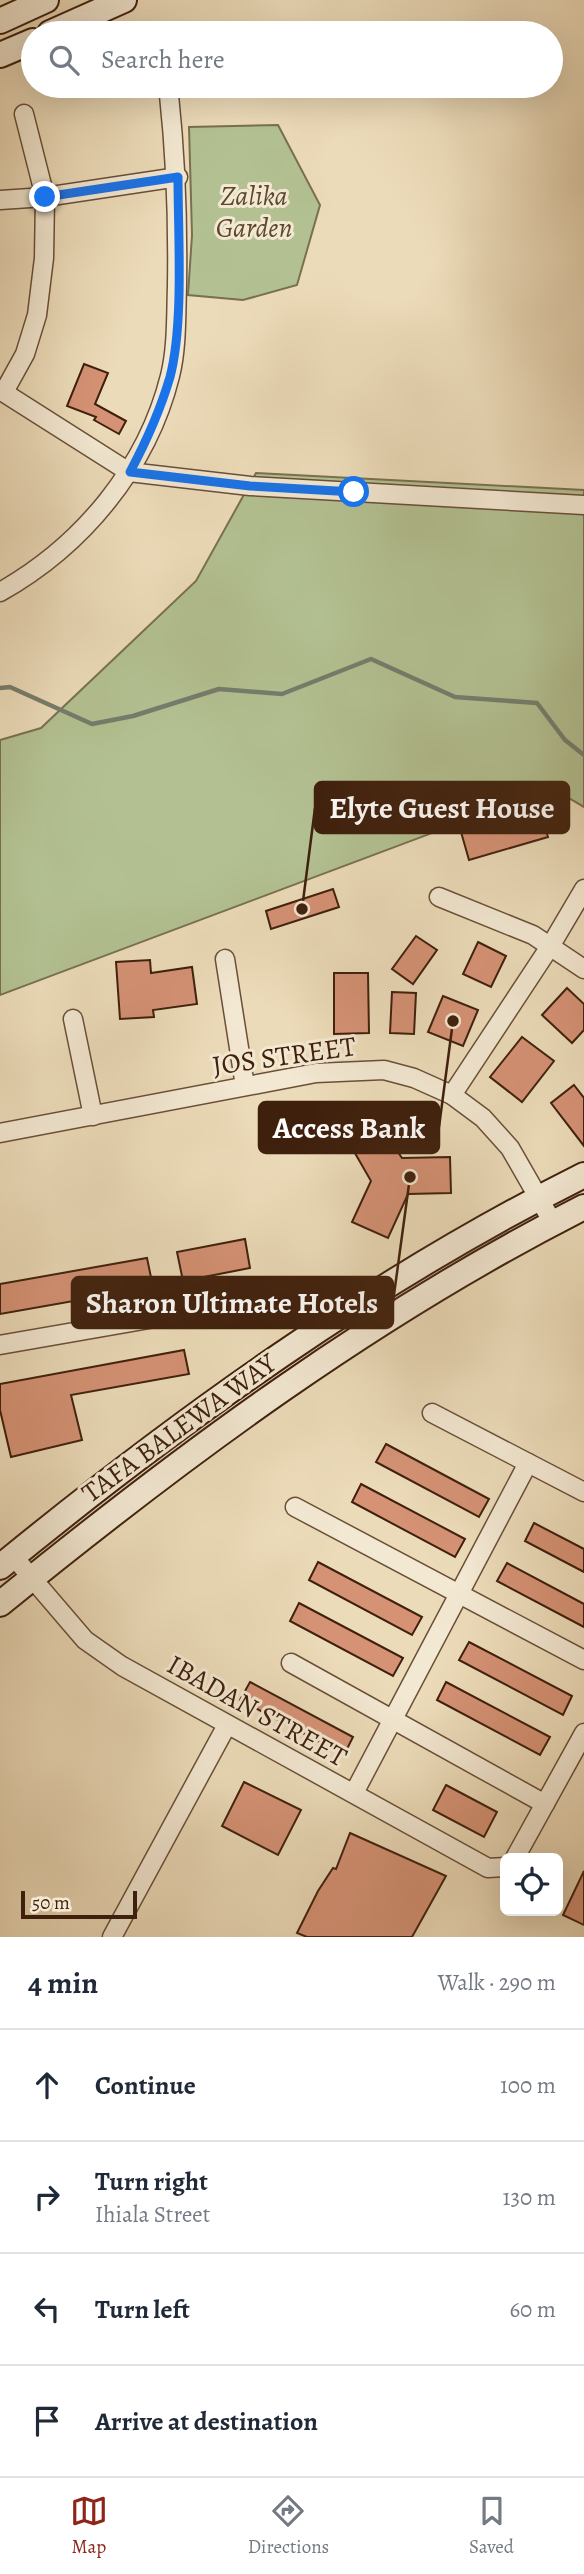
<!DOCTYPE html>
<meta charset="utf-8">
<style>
body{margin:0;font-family:Alegreya,serif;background:#f6f6f7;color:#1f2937}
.controls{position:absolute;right:21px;bottom:21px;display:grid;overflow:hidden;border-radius:10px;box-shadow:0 7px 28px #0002}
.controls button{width:63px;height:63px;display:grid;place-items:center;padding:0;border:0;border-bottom:2px solid #e0e1e3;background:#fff;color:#1f2937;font:35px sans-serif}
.scale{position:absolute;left:21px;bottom:18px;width:116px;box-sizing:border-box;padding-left:7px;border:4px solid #3f200d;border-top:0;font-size:19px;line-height:24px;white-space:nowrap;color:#3f200d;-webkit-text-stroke:5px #f3e8d2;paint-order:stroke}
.stop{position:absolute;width:21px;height:21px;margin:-16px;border:5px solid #1a73e8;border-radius:50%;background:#fff}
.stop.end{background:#1a73e8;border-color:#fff;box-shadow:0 2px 7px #0008}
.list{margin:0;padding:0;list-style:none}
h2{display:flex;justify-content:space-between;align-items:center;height:91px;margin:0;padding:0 28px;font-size:30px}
h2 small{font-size:23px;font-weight:400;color:#747a83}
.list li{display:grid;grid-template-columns:46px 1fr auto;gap:21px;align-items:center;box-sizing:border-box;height:112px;padding:0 28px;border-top:2px solid #e0e1e3}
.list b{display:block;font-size:26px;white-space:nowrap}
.list p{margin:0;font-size:23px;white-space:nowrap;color:#747a83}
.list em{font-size:23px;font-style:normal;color:#747a83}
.icon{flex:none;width:38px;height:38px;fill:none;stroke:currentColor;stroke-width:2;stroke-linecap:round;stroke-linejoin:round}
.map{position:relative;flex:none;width:584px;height:1937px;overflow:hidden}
.search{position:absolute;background:#fff;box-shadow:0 7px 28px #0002;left:21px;right:21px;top:21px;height:77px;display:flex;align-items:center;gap:18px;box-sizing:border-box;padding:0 24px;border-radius:38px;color:#747a83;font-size:26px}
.sheet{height:539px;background:#fff}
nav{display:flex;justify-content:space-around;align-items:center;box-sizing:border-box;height:98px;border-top:2px solid #e0e1e3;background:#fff;font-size:19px;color:#747a83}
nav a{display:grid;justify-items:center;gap:4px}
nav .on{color:#8f2418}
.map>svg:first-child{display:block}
</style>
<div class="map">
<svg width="584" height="1937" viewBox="0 0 584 1937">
<rect width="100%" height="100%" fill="#ecdbb9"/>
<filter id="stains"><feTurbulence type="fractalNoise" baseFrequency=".00286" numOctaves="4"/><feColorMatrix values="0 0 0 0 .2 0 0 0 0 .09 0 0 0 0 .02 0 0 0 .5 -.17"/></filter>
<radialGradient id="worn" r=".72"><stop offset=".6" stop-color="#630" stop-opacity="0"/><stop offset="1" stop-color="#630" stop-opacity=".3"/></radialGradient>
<g fill="#b3c192" stroke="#797050" stroke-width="2">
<polygon points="278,125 320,205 297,285 243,300 188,295 192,235 189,127"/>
<polygon points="256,473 584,490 584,807 552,788 0,995 0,740 41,728 196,581"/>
</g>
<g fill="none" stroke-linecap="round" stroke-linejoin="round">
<polyline stroke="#757d6d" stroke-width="4.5" points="0,688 10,687 92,724 133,716 219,689 282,694 371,659 455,697 537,703 565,740 584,755"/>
</g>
<g fill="#d59275" stroke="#3f200d" stroke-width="2">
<polygon points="84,364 108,373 95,404 126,421 119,434 94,420 96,417 67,406"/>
<polygon points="539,809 548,837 469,860 461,832"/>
<polygon points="333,889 339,907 271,929 266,911"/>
<polygon points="416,936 437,950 413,984 392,969"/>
<polygon points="478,942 506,956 491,987 463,974"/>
<polygon points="150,960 151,973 192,967 197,1004 153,1010 154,1017 120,1019 116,962"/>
<polygon points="334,973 368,973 369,1033 334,1034"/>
<polygon points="567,988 584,1004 584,1030 572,1043 542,1015"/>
<polygon points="392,992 416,993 414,1034 390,1033"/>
<polygon points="443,996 478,1010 463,1046 428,1032"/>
<polygon points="522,1037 554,1061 522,1102 490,1077"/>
<polygon points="574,1085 584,1098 584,1146 551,1103"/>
<polygon points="376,1120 402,1158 450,1157 451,1193 408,1194 388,1238 352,1222 371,1181 348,1141"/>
<polygon points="245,1239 250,1268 183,1281 177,1252"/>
<polygon points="147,1258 153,1287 0,1314 0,1284"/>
<polygon points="184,1350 189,1374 71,1395 82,1440 11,1457 0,1410 0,1384"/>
<polygon points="386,1444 489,1499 479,1517 376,1462"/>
<polygon points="361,1484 465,1539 455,1557 352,1502"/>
<polygon points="534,1523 584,1549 584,1572 525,1541"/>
<polygon points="318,1562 422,1617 412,1635 309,1580"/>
<polygon points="507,1563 584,1604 584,1627 497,1581"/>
<polygon points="299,1603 403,1658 393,1676 290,1621"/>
<polygon points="469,1642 572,1696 563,1715 459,1660"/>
<polygon points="250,1682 353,1737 344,1755 240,1700"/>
<polygon points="446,1682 550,1737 540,1755 437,1700"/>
<polygon points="244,1782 301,1810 278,1855 222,1826"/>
<polygon points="446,1785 497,1812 484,1837 433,1810"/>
<polygon points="350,1833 446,1876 412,1937 307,1937 297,1933 318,1891 333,1868 336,1869"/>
<polygon points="584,1871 584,1925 563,1915"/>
</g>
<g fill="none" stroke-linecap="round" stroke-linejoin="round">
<g stroke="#6a4f38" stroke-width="21">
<g id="minor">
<polyline points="0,200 45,197 178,177"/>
<polyline points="0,390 129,472 250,486 584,505"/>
<polyline points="4,392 25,354 37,315 44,258 45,197 24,114"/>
<path d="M 0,592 C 82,546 147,468 170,376 C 177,348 176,316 177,286 C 178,222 176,160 169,95"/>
<polyline points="439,897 533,935 584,969"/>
<polyline points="225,959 245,1086"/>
<polyline points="73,1019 93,1116"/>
<polyline points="452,1095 551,945 584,889"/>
<polyline points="0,1133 316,1073 384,1070 414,1078 452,1095 483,1118 510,1148 553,1223"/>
<polyline points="0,1345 241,1303"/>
<polyline points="432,1413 584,1492"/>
<polyline points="295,1507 584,1660"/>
<polyline points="13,1556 85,1640 122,1666 488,1868 505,1867"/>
<polyline points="291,1663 545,1804"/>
<polyline points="354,1793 528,1463"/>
<polyline points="515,1858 584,1733"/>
<polyline points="112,1937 227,1725"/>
</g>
</g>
<g stroke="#3f200d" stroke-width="28">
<g id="secondary">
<polyline points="0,21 46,0"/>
<polyline points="50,33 124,0"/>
<polyline points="0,55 33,41"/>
<path d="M 0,1567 C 181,1419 374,1280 584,1175"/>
<path d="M 0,1604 C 183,1455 373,1314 584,1207"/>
</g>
</g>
<use href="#minor" stroke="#f3e8d2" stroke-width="18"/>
<use href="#secondary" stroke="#f3e8d2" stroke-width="24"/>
</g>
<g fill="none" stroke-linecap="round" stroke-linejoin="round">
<path stroke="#1a73e8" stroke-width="9" d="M 45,197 L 178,177 C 178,235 184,324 170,377 C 160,411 146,442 130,472 L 250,486 L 354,492"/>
</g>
<g text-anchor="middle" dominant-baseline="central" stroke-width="6" stroke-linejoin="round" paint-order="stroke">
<g font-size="28" font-style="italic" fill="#5c482e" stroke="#f3e8d2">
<text x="254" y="196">Zalika<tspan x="254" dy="32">Garden</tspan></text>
</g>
<g font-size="28" fill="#3f200d" stroke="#f3e8d2">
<text transform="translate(284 1056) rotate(-8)">JOS STREET</text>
<text transform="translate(179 1428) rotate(-36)">TAFA BALEWA WAY</text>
<text transform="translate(257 1711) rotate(29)">IBADAN STREET</text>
</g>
</g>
<path fill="none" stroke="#3f200d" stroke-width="2.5" d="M302 909L315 808M453 1021L439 1127M410 1177L393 1302"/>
<g fill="#3f200d" stroke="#f3e8d2" stroke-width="2.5">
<circle cx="302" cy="909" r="7"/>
<circle cx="453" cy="1021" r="7"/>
<circle cx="410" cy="1177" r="7"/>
</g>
<g fill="#3f200d" stroke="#3f200d" stroke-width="2.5">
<rect x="315" y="782" width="254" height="51" rx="7"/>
<rect x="259" y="1102" width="180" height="51" rx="7"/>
<rect x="72" y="1277" width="321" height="51" rx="7"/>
</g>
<g font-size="30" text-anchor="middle" font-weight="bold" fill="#fff">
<text x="442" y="818">Elyte Guest House</text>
<text x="349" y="1138">Access Bank</text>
<text x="232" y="1313">Sharon Ultimate Hotels</text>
</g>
<rect width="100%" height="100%" filter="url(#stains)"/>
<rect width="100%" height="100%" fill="url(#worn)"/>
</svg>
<div class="controls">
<button><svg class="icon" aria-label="locate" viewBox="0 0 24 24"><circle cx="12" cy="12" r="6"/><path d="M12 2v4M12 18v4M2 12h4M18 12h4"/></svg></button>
</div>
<div class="scale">50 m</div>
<div class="stop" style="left:354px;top:492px"></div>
<div class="stop end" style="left:45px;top:197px"></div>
<div class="search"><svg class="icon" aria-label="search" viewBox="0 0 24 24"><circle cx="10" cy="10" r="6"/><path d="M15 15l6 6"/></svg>Search here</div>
</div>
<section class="sheet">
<h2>4 min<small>Walk · 290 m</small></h2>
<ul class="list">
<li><svg class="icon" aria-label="ahead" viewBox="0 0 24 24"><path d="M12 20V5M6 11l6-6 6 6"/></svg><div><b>Continue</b></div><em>100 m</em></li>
<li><svg class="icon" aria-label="right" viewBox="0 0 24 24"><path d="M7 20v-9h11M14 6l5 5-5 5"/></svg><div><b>Turn right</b><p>Ihiala Street</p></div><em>130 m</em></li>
<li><svg class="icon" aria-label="left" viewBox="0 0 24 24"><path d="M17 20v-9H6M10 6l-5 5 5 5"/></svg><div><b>Turn left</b></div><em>60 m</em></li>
<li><svg class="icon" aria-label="arrive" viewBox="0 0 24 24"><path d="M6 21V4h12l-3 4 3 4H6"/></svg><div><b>Arrive at destination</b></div></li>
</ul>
</section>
<nav>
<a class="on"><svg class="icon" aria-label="map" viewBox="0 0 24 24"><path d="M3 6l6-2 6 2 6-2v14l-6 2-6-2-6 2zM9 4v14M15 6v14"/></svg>Map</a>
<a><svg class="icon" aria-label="directions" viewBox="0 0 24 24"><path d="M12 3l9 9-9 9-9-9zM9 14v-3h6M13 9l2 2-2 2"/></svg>Directions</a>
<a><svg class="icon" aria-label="saved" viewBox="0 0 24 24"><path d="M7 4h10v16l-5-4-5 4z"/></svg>Saved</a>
</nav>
